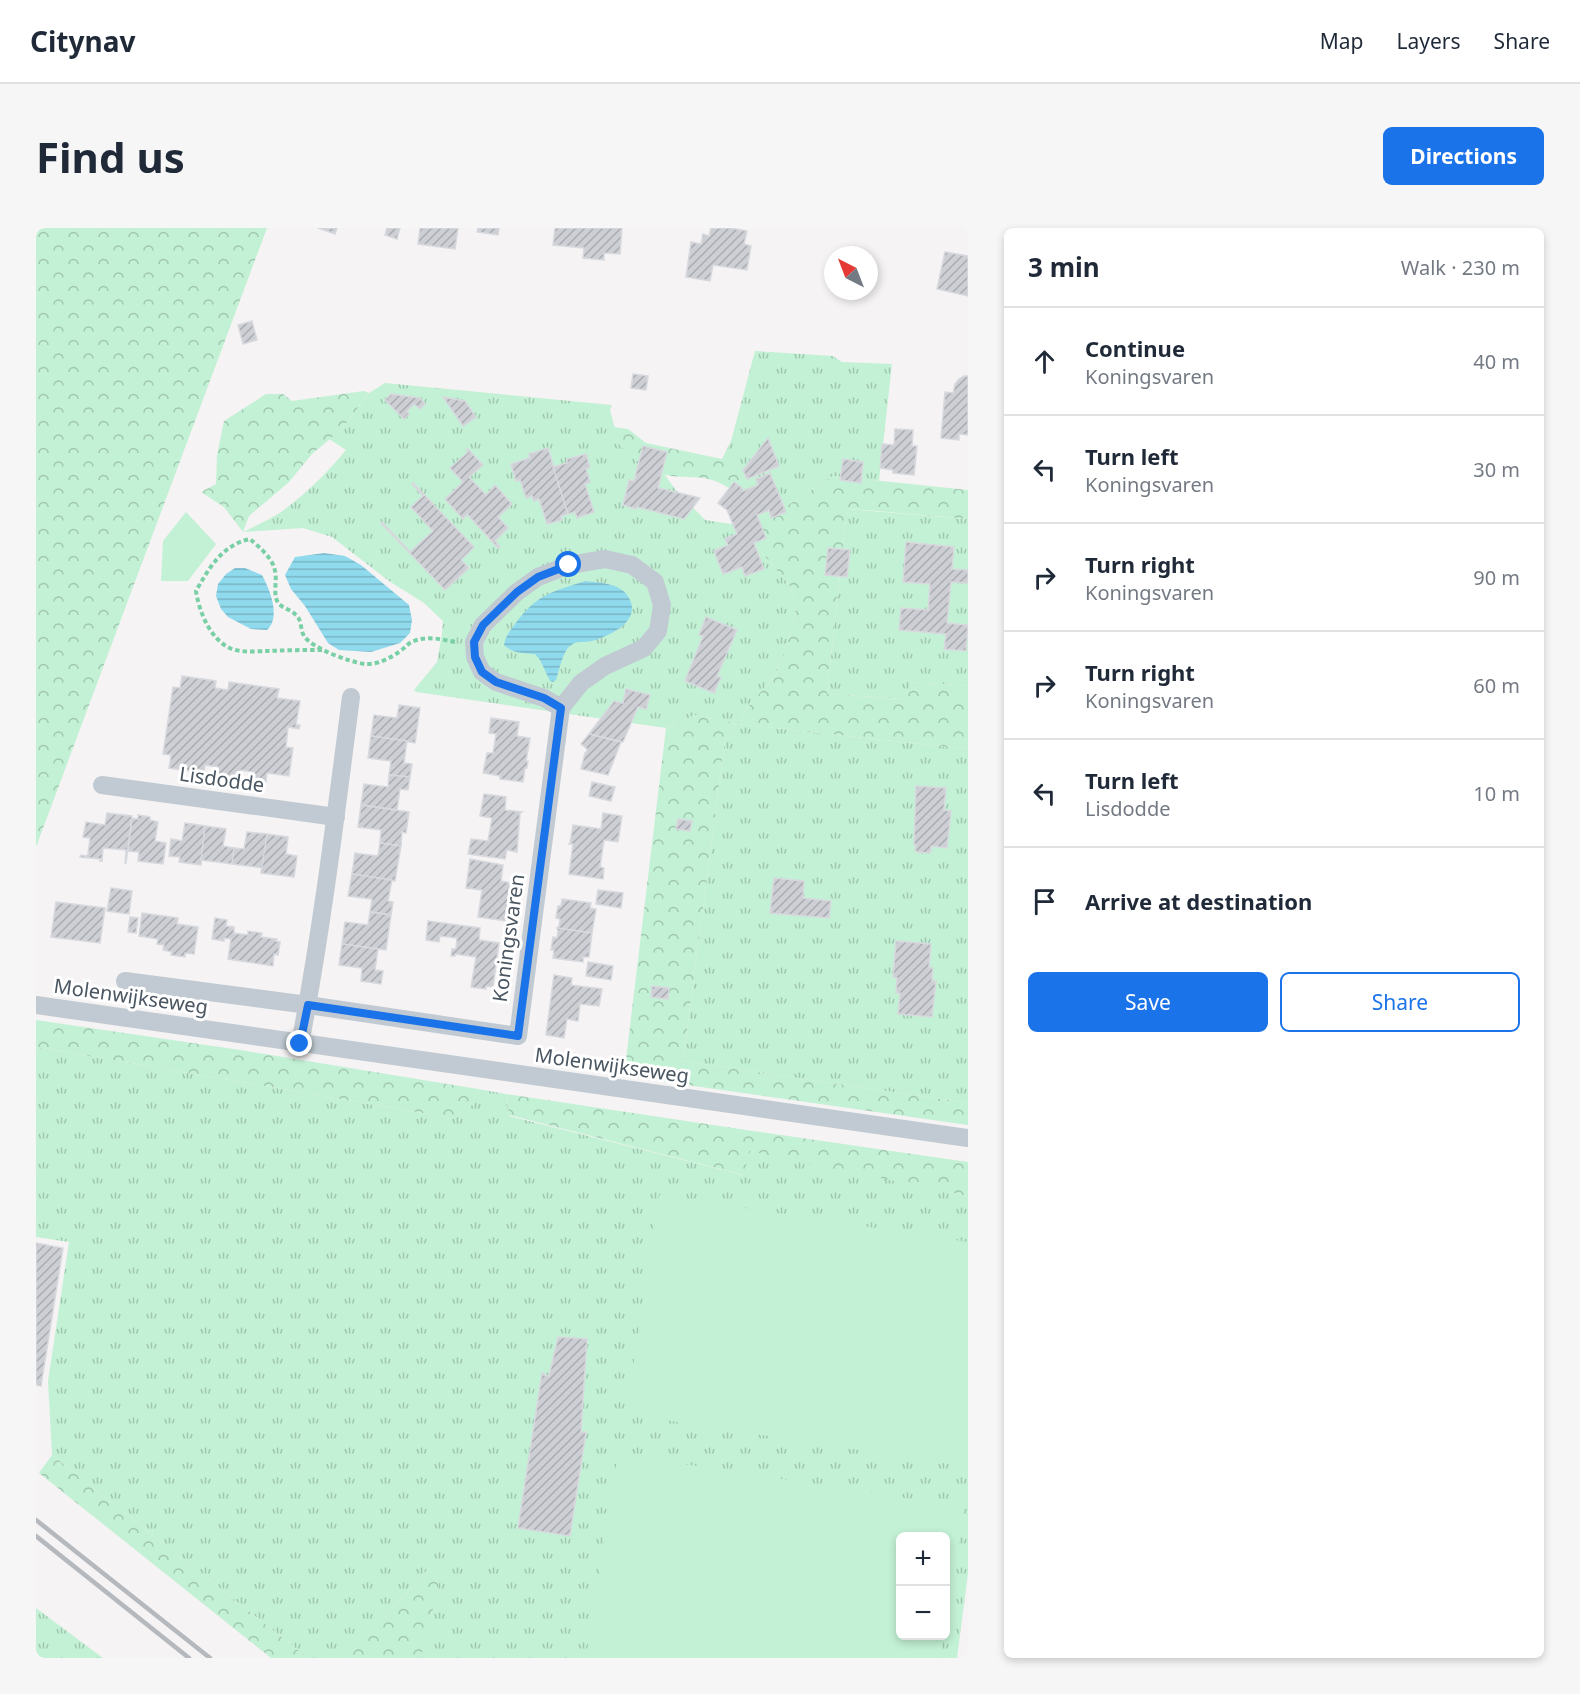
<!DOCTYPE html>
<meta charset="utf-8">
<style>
body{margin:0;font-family:"Noto Sans",sans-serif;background:#f6f6f7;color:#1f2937}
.controls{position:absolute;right:18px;bottom:18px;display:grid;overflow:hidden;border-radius:9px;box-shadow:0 3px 9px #0003}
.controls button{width:54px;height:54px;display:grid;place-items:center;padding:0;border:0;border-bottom:2px solid #e0e1e3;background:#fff;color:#1f2937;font:30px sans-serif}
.compass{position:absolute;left:788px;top:18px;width:54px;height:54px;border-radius:50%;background:#fff;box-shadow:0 3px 9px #0003;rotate:318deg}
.stop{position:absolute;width:18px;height:18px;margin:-14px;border:4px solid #1a73e8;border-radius:50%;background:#fff}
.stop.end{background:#1a73e8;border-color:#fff;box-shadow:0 2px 6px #0008}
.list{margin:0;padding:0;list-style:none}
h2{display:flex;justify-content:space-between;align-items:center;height:78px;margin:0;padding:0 24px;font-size:26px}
h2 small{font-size:20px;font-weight:400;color:#747a83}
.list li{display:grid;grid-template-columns:39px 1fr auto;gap:18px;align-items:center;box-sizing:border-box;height:108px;padding:0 24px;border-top:2px solid #e0e1e3}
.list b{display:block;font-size:22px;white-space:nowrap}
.list p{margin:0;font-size:20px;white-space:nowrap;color:#747a83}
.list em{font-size:20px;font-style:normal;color:#747a83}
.actions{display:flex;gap:12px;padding:18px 24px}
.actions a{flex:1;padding:14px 0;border:2px solid #1a73e8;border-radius:9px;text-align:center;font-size:21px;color:#1a73e8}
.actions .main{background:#1a73e8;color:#fff}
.icon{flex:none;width:33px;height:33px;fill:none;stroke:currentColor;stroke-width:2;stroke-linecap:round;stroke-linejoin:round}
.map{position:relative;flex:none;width:932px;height:1430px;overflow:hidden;border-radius:9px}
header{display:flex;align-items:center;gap:36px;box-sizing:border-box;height:84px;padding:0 30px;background:#fff;border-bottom:2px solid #e0e1e3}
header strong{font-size:28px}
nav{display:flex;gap:33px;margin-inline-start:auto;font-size:21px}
.intro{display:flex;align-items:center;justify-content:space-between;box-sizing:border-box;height:144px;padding:0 36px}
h1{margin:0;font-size:42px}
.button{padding:15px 27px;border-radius:9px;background:#1a73e8;color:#fff;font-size:21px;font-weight:700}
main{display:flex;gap:36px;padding:0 36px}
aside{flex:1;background:#fff;border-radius:9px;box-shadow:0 3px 9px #0003}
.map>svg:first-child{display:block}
</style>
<header>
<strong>Citynav</strong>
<nav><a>Map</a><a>Layers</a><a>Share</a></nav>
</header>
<div class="intro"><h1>Find us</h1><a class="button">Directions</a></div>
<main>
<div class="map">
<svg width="932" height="1430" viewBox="0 0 932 1430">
<defs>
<pattern id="grass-tufts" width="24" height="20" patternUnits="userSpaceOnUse" patternTransform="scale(1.5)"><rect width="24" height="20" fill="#c3f1d5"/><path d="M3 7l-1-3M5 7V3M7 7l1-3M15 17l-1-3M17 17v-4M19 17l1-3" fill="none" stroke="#a0c6b0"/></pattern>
<pattern id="forest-crowns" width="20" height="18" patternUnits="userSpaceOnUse" patternTransform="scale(1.5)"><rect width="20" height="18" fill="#c3f1d5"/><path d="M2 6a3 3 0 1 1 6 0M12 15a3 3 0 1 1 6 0" fill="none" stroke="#a0c6b0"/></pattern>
<pattern id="water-rules" width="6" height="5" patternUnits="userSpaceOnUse" patternTransform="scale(1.5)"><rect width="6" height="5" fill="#90daee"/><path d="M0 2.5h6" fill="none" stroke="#78b4c4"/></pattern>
<pattern id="building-hatch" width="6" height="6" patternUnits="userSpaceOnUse" patternTransform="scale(1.5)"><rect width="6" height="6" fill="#cdcfd5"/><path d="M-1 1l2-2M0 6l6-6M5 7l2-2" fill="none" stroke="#a8abb0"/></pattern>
</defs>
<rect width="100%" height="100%" fill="#f5f3f3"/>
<g fill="url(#grass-tufts)" fill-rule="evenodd">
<polygon points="719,123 797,128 806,134 856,136 843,253 797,248 737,287 686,231 695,213"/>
<path d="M 349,155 L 576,177 L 574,182 L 583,216 L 615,240 L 629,247 L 639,261 L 669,292 L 702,297 L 753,356 L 760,380 L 757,398 L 740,446 L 712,479 L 701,496 L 932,521 L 932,875 L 647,833 L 689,512 L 700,496 L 659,487 L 630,500 L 380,464 L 378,462 L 401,434 L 406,406 L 407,393 L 388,375 L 353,353 L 296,309 L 267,300 L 207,304 C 219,298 233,292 245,284 C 269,267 291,245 310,222 L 293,211 L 306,201 L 333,165 Z"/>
<polygon points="811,281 932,291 932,458 876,454 868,471 791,466"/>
<path d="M 0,819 L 416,890 L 440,874 L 442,861 L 470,866 L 473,888 L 707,947 L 713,922 L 932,968 L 932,1345 L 921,1430 L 385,1430 L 409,1329 L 391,1342 L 312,1430 L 272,1430 L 16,1227 L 12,1153 L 33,1014 L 0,1009 ZM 864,1308 L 909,1308 L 909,1408 L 864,1408 Z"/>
<polygon points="0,1380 67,1430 0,1430"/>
</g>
<g fill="url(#forest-crowns)">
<polygon points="0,0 231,0 0,619"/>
<polygon points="328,163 333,165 306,201 276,226 253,254 213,288 207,304 188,279 165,264 180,256 181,227 188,193 230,166 247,166 256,173"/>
<path d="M 578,199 L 592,201 L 610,215 L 686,231 L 724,251 L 737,287 L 797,248 L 932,262 L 932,291 L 829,282 L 811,281 L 791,466 L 867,471 L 876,454 L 932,458 L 932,521 L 700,496 L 689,512 L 647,833 L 932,875 L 932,897 L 588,848 L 630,500 L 659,487 L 701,496 L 712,479 L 740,446 L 757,398 L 760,380 L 753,356 L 702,297 L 724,295 C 714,276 695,256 672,251 C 659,248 644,250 630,247 C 616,244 593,229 584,217 C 580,212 580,205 578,199 Z"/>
<polygon points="0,792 204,822 442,861 441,874 416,890 0,819"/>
<polygon points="470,866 717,903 932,934 932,968 713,923 708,947 473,887"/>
<polygon points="16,1227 272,1430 235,1430 3,1245"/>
<polygon points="410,1328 385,1430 312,1430 391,1342"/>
</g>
<g fill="#c3f1d5">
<polygon points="150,284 180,316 152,353 125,353 127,313"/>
<polygon points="623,967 932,1014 932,1239 590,1186"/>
<polygon points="582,1226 928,1279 910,1395 909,1308 864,1308 864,1408 908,1408 904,1430 550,1430"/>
</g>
<g fill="url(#water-rules)">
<polygon points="288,325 309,328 325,337 373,377 376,392 374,405 364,415 335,424 303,422 292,415 269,378 255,361 249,347 259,329"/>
<path d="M 199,340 L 209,340 L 226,347 C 234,362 245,389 231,402 L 215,401 L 192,389 L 185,381 L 180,368 L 182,356 L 190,346 Z"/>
<path d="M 549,353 C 565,355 587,355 594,372 C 604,394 573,408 556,413 C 548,415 540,412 534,418 C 527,423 523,443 520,452 L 517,454 L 514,453 L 504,432 L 499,426 C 487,425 477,426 468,417 C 469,409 474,403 479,396 C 501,366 516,364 549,353 Z"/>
</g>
<g fill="url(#building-hatch)" stroke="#d7d9de" stroke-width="1.5">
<polygon points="282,0 301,0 299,6"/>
<polygon points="351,0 364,0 361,11 349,7"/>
<polygon points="384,0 422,0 419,21 382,16"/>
<polygon points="442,0 463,0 462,7 441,4"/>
<polygon points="519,0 586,0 584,26 568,25 568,32 547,30 548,20 517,17"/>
<polygon points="675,0 695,0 711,3 708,16 715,18 711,42 677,37 674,53 650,49 655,14 665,16 667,6 673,8"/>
<polygon points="909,24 932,28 932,68 901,61"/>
<polygon points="216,93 221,112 207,116 202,97"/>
<polygon points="597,146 612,148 610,162 595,160"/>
<polygon points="928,148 932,148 932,207 923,206 923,212 905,210 909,164 917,165 919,156 923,151"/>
<polygon points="355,166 384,170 389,176 384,181 378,176 371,183 373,186 368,191 349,172"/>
<polygon points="407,169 429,173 440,189 427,198"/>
<polygon points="859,201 877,202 876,218 881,218 878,247 857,245 857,242 844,240 846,216 858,217"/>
<polygon points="732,210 743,238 711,251 707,242"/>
<polygon points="607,218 631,224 622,260 664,270 648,291 601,279 600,281 587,277 593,252 598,253"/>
<polygon points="512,220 532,286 525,288 526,292 511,296 503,271 498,273 496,268 490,270 484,252 480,253 475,236 494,230 493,226"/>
<polygon points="432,221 447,237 433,249 450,267 459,257 476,276 462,289 472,300 459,313 464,319 462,320 431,286 427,291 409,271 427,254 414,240 432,224 430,222"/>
<polygon points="550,226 554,239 550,241 554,254 549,256 558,284 541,290 539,284 532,286 517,239 531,235 531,231"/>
<polygon points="807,231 827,234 825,255 804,252"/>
<polygon points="734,245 750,284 735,290 733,282 721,287 730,310 718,315 728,341 709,348 706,339 687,346 678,323 692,317 689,311 701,306 691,282 682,275 698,254 706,260 707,263 722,257 720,251"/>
<polygon points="377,255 438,319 425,332 433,340 409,362 345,295 346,294 374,324 397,303 375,279 387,268 376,256"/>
<polygon points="870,314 918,319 916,341 932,342 932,355 915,354 911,395 932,397 930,423 908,421 910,406 863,402 865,380 892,382 894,356 867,354"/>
<polygon points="792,320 814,322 811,349 789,347"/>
<polygon points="670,389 701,402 681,448 685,449 678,465 649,453 667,408 663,407"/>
<polygon points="146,448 180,453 179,460 192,462 193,454 243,461 241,470 264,473 260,497 264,497 263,501 252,499 250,519 257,520 253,548 231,545 230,554 216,552 217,544 205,542 204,550 181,547 182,539 169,537 168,545 133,540 135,527 127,526 137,459 144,460"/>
<polygon points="590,461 614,467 610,481 602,479 587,514 553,506 578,473 587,475"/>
<polygon points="363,477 384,480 379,515 335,508 338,487 361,490"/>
<polygon points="455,490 483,494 481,508 494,510 490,533 492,533 491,540 489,540 487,554 464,551 464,548 447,545 451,525 457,525 460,506 453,505"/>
<polygon points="553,506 585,514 572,547 545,541 549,525 550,526 551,521 545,516"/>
<polygon points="335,508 371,513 368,535 376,536 374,549 353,547 355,533 332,530"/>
<polygon points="353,547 374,549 372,562 364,561 361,582 325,577 328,556 352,559"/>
<polygon points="556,554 579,559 575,573 553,568"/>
<polygon points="880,558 910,560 908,582 915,583 911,620 895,618 895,623 892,625 881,624 879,622 880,617 878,617"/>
<polygon points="448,566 470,569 469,582 486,584 484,585 481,624 471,622 469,631 432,626 435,611 452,613 456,590 444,588"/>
<polygon points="325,577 373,584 370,605 366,604 365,618 344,615 345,602 322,599"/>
<polygon points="71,585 96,588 90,635 89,635 90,622 67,620 66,633 64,633 65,631 44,629 45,627 51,628 52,626 54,610 47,609 50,594 69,597"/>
<polygon points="567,585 586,588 582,614 568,612 564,639 568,640 567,651 533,646 537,616 533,616 534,615 537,597 565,601"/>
<polygon points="102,587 114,589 114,592 122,594 119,613 130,615 127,636 102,633 103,624 92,623 96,590 102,591"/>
<polygon points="642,591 656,593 654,603 640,601"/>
<polygon points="149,595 169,598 165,637 143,634 144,629 133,628 135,611 146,613"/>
<polygon points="169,598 190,601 187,618 198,620 196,636 165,632"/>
<polygon points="211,604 231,606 227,640 196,636 198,620 208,621"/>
<polygon points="231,606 252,609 250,626 261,628 258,649 225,645"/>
<polygon points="344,615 365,618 359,653 316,646 319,625 342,628"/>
<polygon points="434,631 467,637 465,653 475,655 470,693 442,689 446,662 430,660"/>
<polygon points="316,646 356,652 352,673 357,674 355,687 334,684 336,671 312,668"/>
<polygon points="738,650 768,653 767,670 795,673 793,690 734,685"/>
<polygon points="75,660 96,663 93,686 71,683"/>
<polygon points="562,662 587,665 585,680 560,676"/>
<polygon points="526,671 555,675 554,680 560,681 556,705 521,700 523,698 524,691 520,690 522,678 525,678"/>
<polygon points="20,674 69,680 64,715 15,709"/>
<polygon points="334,684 355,687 350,722 306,716 309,694 332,697"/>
<polygon points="106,685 142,690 141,696 162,699 158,726 149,725 149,729 135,727 136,724 127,722 128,717 121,716 122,711 103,708"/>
<polygon points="94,689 102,690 100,705 92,704"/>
<polygon points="179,690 191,692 190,698 198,699 198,705 212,707 212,703 226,705 225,709 241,711 240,713 244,714 242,727 238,726 237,738 192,731 195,711 188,710 188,713 176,711"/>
<polygon points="392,693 444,700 443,712 463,715 457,759 450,758 450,761 435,759 440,729 419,726 419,728 415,728 416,721 420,721 421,710 404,708 403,714 390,712"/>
<polygon points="521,700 556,705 553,729 547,729 547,734 517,730 518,722 515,722 517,709 521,710 522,703"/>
<polygon points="860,713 895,716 893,739 897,740 896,753 900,753 896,789 862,786 864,765 860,765 861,750 857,749"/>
<polygon points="306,716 342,721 339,742 347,743 345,756 325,753 326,740 303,737"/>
<polygon points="552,734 577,738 575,752 550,748"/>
<polygon points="518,747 536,750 535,757 566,761 563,778 544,776 542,793 531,791 528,810 510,807"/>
<polygon points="616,758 633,760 632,771 615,769"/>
<polygon points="0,1015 27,1020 5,1158 0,1157"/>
<polygon points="522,1109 551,1111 545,1204 550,1204 534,1308 482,1300 506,1145 508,1145 508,1147 513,1148"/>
</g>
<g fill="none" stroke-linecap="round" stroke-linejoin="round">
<path stroke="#7ad0a6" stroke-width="4" stroke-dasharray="4.5 3" stroke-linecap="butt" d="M 286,422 C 269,422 251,422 234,423 C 222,423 208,425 196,421 C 175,413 163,384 160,363 C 173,340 186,317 214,311 C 223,319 237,330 239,343 C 241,351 238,361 240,370 C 243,381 254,380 260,387 C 266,392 264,401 268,408 C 277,421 314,434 329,436 C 341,437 354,430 363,424 C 369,420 372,415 378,413 C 391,408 405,411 419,414"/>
<g stroke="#c1cad2" stroke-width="18">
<polyline points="66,557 300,589"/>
<polyline points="89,753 272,777 482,808 525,480 545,455 569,438 608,420 622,403 626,377 619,354 596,337 569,331 533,337 502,349 481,364 447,397 438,414 439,429 446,444 460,454 508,470 525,480"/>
<polyline points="0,777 932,910"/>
<path d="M 264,816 C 286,701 300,585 315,469"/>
</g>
<g stroke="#b5b8bd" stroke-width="4.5">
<polyline points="0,1292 174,1430"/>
<polyline points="0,1308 153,1430"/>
</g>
</g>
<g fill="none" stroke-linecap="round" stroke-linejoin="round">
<polyline stroke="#1a73e8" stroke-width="8" points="264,816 272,777 482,808 525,480 508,470 460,454 446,444 439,429 438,414 447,397 481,364 502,349 533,337"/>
</g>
<g text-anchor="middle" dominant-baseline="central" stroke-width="6" stroke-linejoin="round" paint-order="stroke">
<g font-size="20" fill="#4a5661" stroke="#fff">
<text transform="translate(186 551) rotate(8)">Lisdodde</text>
<text transform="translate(472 710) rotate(-82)">Koningsvaren</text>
<text transform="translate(95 768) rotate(8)">Molenwijkseweg</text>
<text transform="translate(576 837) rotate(8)">Molenwijkseweg</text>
</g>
</g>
</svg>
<div class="controls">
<button>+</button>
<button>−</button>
</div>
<svg class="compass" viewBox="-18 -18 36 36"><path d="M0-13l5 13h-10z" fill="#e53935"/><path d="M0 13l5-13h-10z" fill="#747a83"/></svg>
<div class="stop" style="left:533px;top:337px"></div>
<div class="stop end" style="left:264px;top:816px"></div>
</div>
<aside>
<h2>3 min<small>Walk · 230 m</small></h2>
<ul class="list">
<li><svg class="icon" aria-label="ahead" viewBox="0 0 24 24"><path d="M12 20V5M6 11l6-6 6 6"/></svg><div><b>Continue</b><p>Koningsvaren</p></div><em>40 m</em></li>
<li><svg class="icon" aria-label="left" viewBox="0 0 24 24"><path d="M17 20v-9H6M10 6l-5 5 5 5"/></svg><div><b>Turn left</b><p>Koningsvaren</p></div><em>30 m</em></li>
<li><svg class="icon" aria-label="right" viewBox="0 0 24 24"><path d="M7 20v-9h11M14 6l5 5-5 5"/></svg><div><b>Turn right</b><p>Koningsvaren</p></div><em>90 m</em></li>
<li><svg class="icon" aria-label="right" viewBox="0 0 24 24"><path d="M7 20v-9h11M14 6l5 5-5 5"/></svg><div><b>Turn right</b><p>Koningsvaren</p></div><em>60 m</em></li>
<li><svg class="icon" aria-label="left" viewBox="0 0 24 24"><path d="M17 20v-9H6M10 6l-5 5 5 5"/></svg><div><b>Turn left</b><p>Lisdodde</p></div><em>10 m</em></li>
<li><svg class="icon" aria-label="arrive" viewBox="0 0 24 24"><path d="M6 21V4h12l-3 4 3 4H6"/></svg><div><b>Arrive at destination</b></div></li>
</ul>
<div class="actions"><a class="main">Save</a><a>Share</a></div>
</aside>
</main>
